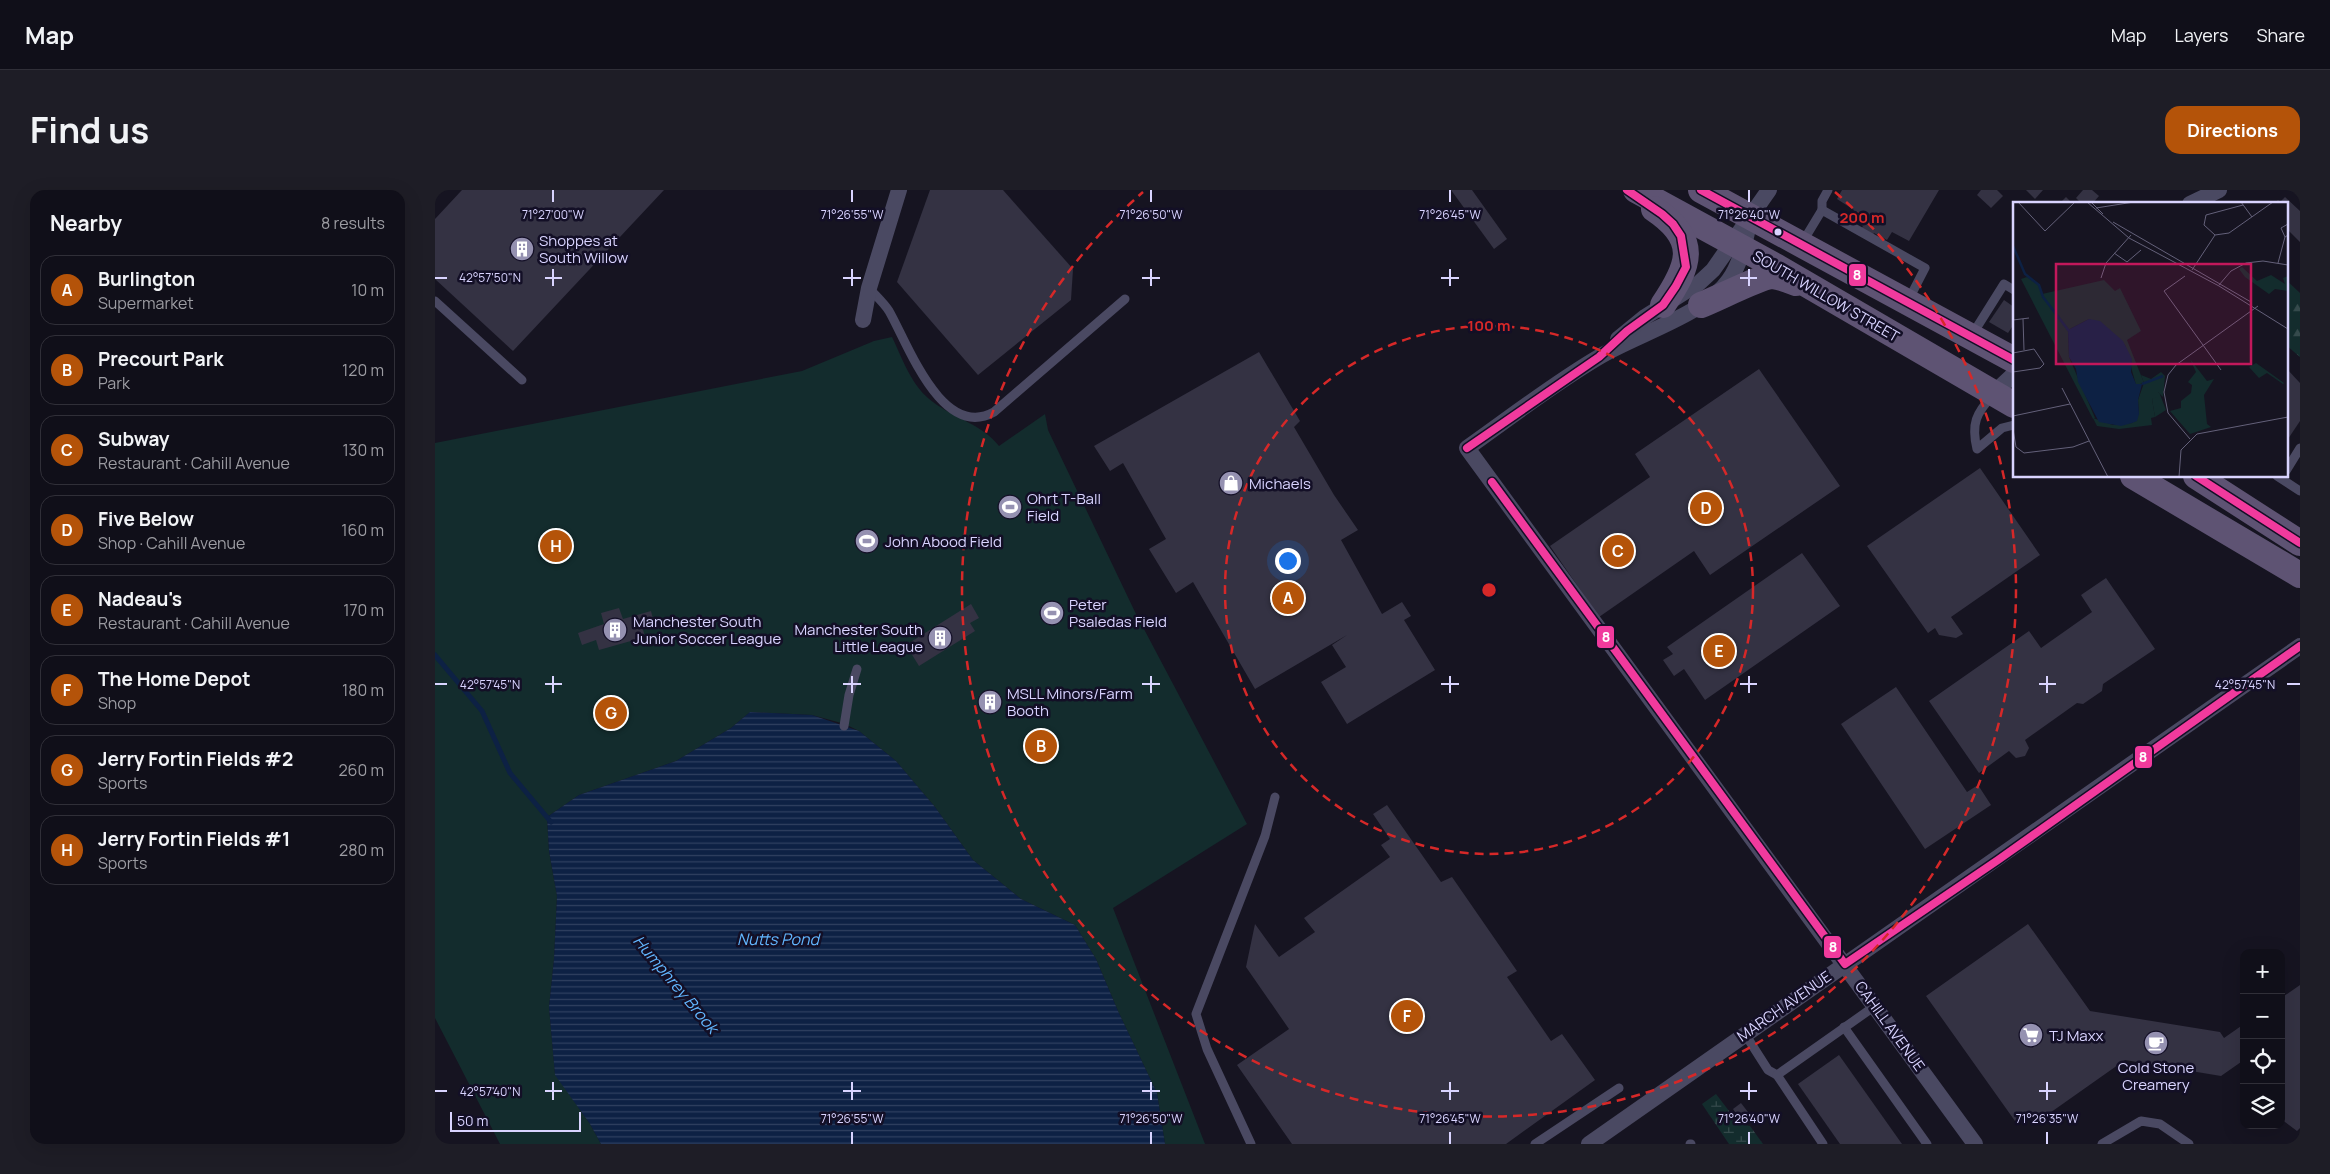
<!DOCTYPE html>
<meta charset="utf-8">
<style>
body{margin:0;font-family:Manrope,sans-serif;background:#1e1d26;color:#f1f3f6}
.controls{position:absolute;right:15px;bottom:15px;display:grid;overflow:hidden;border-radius:10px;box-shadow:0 5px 20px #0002}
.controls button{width:45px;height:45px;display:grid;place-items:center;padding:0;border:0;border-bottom:1px solid #302f38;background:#100f19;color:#f1f3f6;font:25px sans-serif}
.scale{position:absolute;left:15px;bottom:12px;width:131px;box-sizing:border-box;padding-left:5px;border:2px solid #d9d4ff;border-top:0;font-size:14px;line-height:18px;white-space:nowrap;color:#d9d4ff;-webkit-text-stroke:4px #130f26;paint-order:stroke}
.you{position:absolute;left:852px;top:370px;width:18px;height:18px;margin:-12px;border:4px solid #fff;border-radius:50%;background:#1a73e8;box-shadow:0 0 0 8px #1a73e833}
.badge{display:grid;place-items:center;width:32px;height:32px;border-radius:50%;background:#b45309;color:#fff;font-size:16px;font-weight:700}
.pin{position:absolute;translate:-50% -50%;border:2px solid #fff;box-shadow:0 1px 5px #0006}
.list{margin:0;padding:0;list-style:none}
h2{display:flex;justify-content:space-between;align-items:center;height:65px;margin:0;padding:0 20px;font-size:21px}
h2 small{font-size:16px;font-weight:400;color:#9c9ca2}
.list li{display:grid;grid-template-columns:32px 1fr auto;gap:15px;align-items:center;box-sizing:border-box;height:70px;margin:0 10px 10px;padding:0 10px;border:1px solid #302f38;border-radius:15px}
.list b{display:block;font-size:19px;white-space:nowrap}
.list p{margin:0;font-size:16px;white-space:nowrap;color:#9c9ca2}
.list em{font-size:16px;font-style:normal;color:#9c9ca2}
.icon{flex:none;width:28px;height:28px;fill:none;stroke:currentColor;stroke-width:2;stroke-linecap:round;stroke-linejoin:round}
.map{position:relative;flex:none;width:1865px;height:954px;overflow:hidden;border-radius:15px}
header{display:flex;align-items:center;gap:30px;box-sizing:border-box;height:70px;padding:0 25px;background:#100f19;border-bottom:1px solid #302f38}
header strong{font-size:24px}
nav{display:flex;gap:28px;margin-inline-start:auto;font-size:18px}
.intro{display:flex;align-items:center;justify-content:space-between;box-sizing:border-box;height:120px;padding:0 30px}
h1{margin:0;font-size:35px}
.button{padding:12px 22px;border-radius:15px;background:#b45309;color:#fff;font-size:18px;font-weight:700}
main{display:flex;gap:30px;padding:0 30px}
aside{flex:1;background:#100f19;border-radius:15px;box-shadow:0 5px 20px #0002}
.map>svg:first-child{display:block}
</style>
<header>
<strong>Map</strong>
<nav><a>Map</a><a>Layers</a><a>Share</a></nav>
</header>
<div class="intro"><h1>Find us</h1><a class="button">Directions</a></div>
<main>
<aside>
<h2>Nearby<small>8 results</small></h2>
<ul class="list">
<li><span class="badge">A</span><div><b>Burlington</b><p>Supermarket</p></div><em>10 m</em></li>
<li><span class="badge">B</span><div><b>Precourt Park</b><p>Park</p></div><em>120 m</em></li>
<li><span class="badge">C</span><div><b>Subway</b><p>Restaurant · Cahill Avenue</p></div><em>130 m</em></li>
<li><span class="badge">D</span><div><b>Five Below</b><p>Shop · Cahill Avenue</p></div><em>160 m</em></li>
<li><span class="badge">E</span><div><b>Nadeau's</b><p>Restaurant · Cahill Avenue</p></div><em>170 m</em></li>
<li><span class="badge">F</span><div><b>The Home Depot</b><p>Shop</p></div><em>180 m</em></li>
<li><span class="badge">G</span><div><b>Jerry Fortin Fields #2</b><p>Sports</p></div><em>260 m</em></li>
<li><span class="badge">H</span><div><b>Jerry Fortin Fields #1</b><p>Sports</p></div><em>280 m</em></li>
</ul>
</aside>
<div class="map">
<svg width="1865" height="954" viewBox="0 0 1865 954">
<defs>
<pattern id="forest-firs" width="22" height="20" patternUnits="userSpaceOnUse" patternTransform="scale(1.25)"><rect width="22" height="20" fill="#132c2d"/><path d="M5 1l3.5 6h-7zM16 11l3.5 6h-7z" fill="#354a4c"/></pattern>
<pattern id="wetland-marsh" width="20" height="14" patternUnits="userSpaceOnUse" patternTransform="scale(1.25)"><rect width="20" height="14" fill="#132c2d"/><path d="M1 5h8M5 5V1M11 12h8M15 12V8" fill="none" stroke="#354a4c"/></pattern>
<pattern id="water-rules" width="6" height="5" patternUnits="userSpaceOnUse" patternTransform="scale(1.25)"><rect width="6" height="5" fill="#0d2144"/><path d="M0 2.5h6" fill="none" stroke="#304060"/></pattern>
</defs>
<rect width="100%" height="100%" fill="#161421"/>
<polygon fill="url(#forest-firs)" points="1851,90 1865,103 1865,167 1851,155"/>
<polygon fill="url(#wetland-marsh)" points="1281,904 1304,934 1315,936 1328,954 1294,954 1267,914"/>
<path fill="#132c2d" d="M 457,147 C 468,170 477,197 498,212 C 519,228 548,235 564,256 L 610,224 L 613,240 L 701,424 L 812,634 L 678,718 L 770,954 L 730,954 L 722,903 L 683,821 L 661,769 L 640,735 L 586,709 L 538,670 L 500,617 L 461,571 L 424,541 L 410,534 L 377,525 L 315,522 L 296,538 L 241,571 L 144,605 L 112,627 L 114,661 L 122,706 L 119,769 L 114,817 L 120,884 L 155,934 L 166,954 L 65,954 L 0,828 L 0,253 L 367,181 L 439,151 Z"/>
<polygon fill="url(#water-rules)" points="315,522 377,525 424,541 461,571 500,617 538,670 586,709 640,735 661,769 683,821 722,903 730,954 166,954 155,934 120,885 114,817 119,769 122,706 114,661 112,627 144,605 241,571 296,538"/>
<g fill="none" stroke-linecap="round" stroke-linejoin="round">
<polyline stroke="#0d2144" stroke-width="5" points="0,465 47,521 75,583 116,632"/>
</g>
<g fill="#343243">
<polygon points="27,0 229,0 78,161 0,89 0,29"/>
<polygon points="495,0 568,0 638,79 636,110 543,185 462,92"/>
<polygon points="1016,0 1037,0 1072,49 1059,59"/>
<polygon points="1407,0 1504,0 1474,51 1457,42 1452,50 1439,43 1437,46 1426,39 1428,36 1414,28 1419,20 1402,9"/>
<polygon points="1546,0 1562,0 1568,6 1556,18 1542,5"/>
<polygon points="1591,0 1608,0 1600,9"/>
<polygon points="1648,0 1657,0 1664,6 1657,14 1647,14 1641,8"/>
<polygon points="1631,7 1638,14 1624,14"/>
<polygon points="1850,7 1865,21 1865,52 1851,38 1851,14 1839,14 1843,10 1845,12"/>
<polygon points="1569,110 1579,117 1579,134 1573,143 1554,132"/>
<polygon points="824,162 865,231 859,237 899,305 923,340 906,350 947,424 967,412 976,426 969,430 1000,480 912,534 886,492 911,477 897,455 912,445 820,499 758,392 741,403 714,359 731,349 688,273 675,281 659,256"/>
<polygon points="1851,178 1865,193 1865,231 1851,252"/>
<polygon points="1324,179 1405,296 1275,385 1259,361 1164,427 1115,356 1215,287 1200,264"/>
<polygon points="1545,278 1605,365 1516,427 1528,444 1521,448 1504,445 1500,438 1493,443 1432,356"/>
<polygon points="1367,363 1405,416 1270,510 1249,479 1239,486 1228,470 1238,464 1232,457"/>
<polygon points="1671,388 1720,459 1668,494 1667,501 1648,514 1642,513 1590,550 1594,558 1590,566 1581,568 1574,561 1544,583 1494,511 1594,441 1606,458 1633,439 1657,422 1646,405"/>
<polygon points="536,414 544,428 535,433 540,441 484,476 471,455"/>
<polygon points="184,418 188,429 216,421 219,433 207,436 210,447 164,460 161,450 147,455 143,443 169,434 166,423"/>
<polygon points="1461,497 1532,602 1543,595 1556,615 1490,659 1406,534"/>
<polygon points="552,502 565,512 558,521 545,511"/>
<polygon points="952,615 1006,692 1017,687 1082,781 1072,787 1116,851 1127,844 1160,890 1071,954 857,954 802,875 854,839 811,777 820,734 844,767 880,742 869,728 955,667 946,655 955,649 938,624"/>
<polygon points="1593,734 1655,821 1785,842 1789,848 1809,834 1809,876 1806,872 1786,886 1690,870 1612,925 1580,931 1491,806"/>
<polygon points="1865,795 1865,938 1862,941 1846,929 1846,802 1849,806"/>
<polygon points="1404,865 1467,954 1405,954 1363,894"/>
<polygon points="1306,913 1316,926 1307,933 1298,919"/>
</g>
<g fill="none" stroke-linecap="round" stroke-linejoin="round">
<g stroke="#4a4962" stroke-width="9">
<polyline points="1387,20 1387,11 1393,0"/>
<polyline points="1367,53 1387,20 1490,78 1474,109"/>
<path d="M 434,98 C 440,105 449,113 454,121 C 473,154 507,251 559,222 L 690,109"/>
<polyline points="0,111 87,190"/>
<polyline points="1537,145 1569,94 1579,100"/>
<path d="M 1558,205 C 1541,223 1536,234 1542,259 L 1567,238 L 1579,235"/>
<polyline points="1851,281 1865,258"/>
<polyline points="1842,286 1865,301"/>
<polyline points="409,536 414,505 422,479"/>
<polyline points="1409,837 1492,954"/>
<polyline points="1310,844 1333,880 1342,885 1440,816"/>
<polyline points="1342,885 1388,954"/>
<polyline points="816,954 772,859 761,824 830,646 840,607"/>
<polyline points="1100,954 1184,898"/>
<polyline points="1255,954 1256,954"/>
<polyline points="1667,954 1706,931 1725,934 1754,954"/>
</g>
<g stroke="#4a4962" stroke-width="16">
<polyline points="1755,14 1784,0"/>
<path d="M 1316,25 C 1311,46 1307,72 1294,90 C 1271,124 1200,145 1164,167 C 1118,194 1076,227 1032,258 L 1540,954"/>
<polyline points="428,130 434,98 464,0"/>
<polyline points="1183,149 1210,127 1264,93 1278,80 1334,0"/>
<polyline points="1560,202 1579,184"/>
<polyline points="1154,954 1865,456"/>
</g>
<g stroke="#5e5373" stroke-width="26">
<polyline points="1201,0 1342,77 1579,215"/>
<polyline points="1266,0 1579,170"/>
<path d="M 1219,19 C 1265,50 1255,75 1228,115"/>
<path d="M 1266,115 C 1282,109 1326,86 1338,86 C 1346,87 1353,90 1361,93"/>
<polyline points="1698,286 1865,385"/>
<polyline points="1761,286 1865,353"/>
</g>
<g stroke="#130f26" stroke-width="11">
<g id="bus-1">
<polyline points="1266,0 1579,170"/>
<polyline points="1032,258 1164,167 1192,141 1228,115 1241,96 1251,77 1246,46 1238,34 1227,24 1192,0"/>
<polyline points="1761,286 1865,353"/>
<polyline points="1057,292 1410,774 1563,670 1865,456"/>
</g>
</g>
<use href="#bus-1" stroke="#f13a9d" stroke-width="8"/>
</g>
<path fill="none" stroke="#d9d4ff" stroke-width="2" d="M 118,0 L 118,12M 417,0 L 417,12M 716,0 L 716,12M 1015,0 L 1015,12M 1314,0 L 1314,12M 118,79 L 118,96M 417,79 L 417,96M 716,79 L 716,96M 1015,79 L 1015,96M 1314,79 L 1314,96M 0,88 L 12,88M 110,88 L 127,88M 408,88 L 426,88M 707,88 L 725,88M 1006,88 L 1024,88M 1305,88 L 1322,88M 118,486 L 118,503M 417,486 L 417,503M 716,486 L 716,503M 1015,486 L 1015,503M 1314,486 L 1314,503M 1612,486 L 1612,503M 0,494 L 12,494M 110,494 L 127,494M 408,494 L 426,494M 707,494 L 725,494M 1006,494 L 1024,494M 1305,494 L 1322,494M 1604,494 L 1621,494M 1852,494 L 1865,494M 118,892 L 118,910M 417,892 L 417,910M 716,892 L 716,910M 1015,892 L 1015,910M 1314,892 L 1314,910M 1612,892 L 1612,910M 0,901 L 12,901M 110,901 L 127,901M 408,901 L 426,901M 707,901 L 725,901M 1006,901 L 1024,901M 1305,901 L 1322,901M 1604,901 L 1621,901M 417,942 L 417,954M 716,942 L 716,954M 1015,942 L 1015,954M 1314,942 L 1314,954M 1612,942 L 1612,954"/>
<g fill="none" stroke="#d62828" stroke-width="2.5" stroke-dasharray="9 6">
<circle cx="1054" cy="400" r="264"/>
<path d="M1400 2A527 527 0 1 1 708 2"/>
</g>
<defs>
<g id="building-disc" transform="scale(1.25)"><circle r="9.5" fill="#9591b1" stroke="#130f26"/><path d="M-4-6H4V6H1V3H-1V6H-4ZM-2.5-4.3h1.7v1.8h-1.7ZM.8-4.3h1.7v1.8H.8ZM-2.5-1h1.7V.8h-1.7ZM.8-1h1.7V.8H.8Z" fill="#fff"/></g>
<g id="shop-disc" transform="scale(1.25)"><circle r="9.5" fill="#9591b1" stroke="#130f26"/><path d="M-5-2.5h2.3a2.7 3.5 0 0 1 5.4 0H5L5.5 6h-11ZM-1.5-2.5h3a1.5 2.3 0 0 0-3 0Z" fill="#fff"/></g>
<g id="stadium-disc" transform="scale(1.25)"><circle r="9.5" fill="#9591b1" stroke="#130f26"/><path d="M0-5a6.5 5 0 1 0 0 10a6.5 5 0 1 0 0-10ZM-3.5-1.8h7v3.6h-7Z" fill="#fff"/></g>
<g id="supermarket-disc" transform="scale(1.25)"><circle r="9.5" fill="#9591b1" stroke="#130f26"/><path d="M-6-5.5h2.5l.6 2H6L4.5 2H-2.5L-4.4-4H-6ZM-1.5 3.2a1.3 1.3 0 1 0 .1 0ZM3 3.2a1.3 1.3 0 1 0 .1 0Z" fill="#fff"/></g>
<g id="cafe-disc" transform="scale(1.25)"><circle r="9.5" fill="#9591b1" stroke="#130f26"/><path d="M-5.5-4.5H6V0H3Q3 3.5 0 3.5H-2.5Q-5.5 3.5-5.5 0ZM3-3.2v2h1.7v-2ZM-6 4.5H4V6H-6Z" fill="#fff"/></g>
</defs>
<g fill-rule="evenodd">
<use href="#building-disc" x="87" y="59"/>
<use href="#shop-disc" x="796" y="293"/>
<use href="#stadium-disc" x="575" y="317"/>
<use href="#stadium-disc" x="432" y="351"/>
<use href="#stadium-disc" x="617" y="423"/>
<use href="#building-disc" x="180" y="440"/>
<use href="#building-disc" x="505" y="448"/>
<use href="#building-disc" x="555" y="512"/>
<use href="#supermarket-disc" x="1596" y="845"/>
<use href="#cafe-disc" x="1721" y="853"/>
</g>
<circle fill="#d9d4ff" stroke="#130f26" stroke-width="2" cx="1343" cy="42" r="4.5"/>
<g text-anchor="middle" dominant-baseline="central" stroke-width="5" stroke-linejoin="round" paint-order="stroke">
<g font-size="15" fill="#d9d4ff" stroke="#130f26" text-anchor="start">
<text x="104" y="50">Shoppes at<tspan x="104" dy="17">South Willow</tspan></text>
<text x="814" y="293">Michaels</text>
<text x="592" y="308">Ohrt T-Ball<tspan x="592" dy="17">Field</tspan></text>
<text x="450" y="351">John Abood Field</text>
<text x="634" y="414">Peter<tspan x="634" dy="17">Psaledas Field</tspan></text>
<text x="198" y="431">Manchester South<tspan x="198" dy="17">Junior Soccer League</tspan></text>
<text x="488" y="439" text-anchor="end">Manchester South<tspan x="488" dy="17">Little League</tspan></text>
<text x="572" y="503">MSLL Minors/Farm<tspan x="572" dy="17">Booth</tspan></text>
<text x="1614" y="845">TJ Maxx</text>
<text x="1721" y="877" text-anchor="middle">Cold Stone<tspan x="1721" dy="17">Creamery</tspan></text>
</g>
<g font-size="15" fill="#d9d4ff" stroke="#130f26">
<text transform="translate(1391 106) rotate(30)">SOUTH WILLOW STREET</text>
<text transform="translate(1349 816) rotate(-35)">MARCH AVENUE</text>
<text transform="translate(1455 836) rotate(54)">CAHILL AVENUE</text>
</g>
<g font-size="16" font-style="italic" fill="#62b6ff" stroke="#130f26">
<text x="343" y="749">Nutts Pond</text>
<text transform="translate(241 794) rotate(50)">Humphrey Brook</text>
</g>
</g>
<g transform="translate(1578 12)">
<rect width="275" height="275" fill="#161421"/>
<path d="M 243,161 L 271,181 L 270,182 L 254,171 L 246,176 L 236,165 ZM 146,190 L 153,208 L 142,215 L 139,197 Z" fill="#132c2d"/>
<path d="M 229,65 L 244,79 L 258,73 L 272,82 L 270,76 L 275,74 L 275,89 L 262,87 L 256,92 L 232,75 L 226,67 Z" fill="#132c2d"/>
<path d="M 177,157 L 194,179 L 201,177 L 191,193 L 194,222 L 198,225 L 177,232 L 157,209 L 168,206 L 168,199 L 178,191 L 179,183 L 175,180 L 183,170 ZM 148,170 L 152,174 L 150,195 L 145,190 L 145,195 L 139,197 L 142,215 L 138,216 L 139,223 L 106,227 L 84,224 L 80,216 L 100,223 L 119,221 L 126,212 L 125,198 L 131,181 L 128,173 L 138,177 Z" fill="#132c2d"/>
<path d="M 14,75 L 26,83 L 29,92 L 91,78 L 102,89 L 107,86 L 128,129 L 114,138 L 131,181 L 123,183 L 112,143 L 95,127 L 76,117 L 55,128 L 56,155 L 82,216 L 80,217 L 8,77 Z" fill="#132c2d"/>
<path d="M 76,117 L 87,119 L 110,139 L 119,157 L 118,170 L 123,182 L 129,182 L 125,198 L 126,212 L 124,219 L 119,221 L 108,224 L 86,220 L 65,180 L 63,167 L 56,155 L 55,128 Z" fill="#0d2144"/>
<path fill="none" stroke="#0d2144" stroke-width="2.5" d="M 0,44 L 12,72 L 26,83 L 30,95 L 56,129M 129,182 L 150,174"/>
<path fill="none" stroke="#64617a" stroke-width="1" d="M 5,0 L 32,29 L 62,0M 74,0 L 116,36 L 206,84 L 275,127M 78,0 L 90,12M 228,0 L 239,15M 83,6 L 121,0M 100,20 L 238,100M 275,22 L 268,26 L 272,35 L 275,33M 202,33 L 216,31 L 260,0M 202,33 L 191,23 L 193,13 L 230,3M 101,51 L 114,60 L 128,48M 265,61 L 272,35M 179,68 L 202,33M 172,74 L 151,89 L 208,168M 88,76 L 93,61 L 118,33M 206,83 L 218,69 L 233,61 L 250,59 L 275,63M 10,117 L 11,148M 0,118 L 16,116M 0,151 L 21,147 L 31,162 L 27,166 L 0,170M 49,186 L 95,275M 0,214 L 57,202M 0,227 L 3,245 L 11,251 L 60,245 L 76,239M 177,237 L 155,211 L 151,190 L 155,173 L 163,163 L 245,104M 166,275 L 168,248 L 184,232 L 275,215"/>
<path fill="#c2185b" fill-opacity="0.15" stroke="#c2185b" stroke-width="2.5" d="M 43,62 L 238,62 L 238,162 L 43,162 Z"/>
<rect width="275" height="275" fill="none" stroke="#d9d4ff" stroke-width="2.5"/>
</g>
<g font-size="12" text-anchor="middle" fill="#d9d4ff" stroke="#130f26" stroke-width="5" stroke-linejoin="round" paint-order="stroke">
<text x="118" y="29">71°27'00"W</text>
<text x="417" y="29">71°26'55"W</text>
<text x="716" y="29">71°26'50"W</text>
<text x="1015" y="29">71°26'45"W</text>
<text x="1314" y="29">71°26'40"W</text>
<text x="55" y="92">42°57'50"N</text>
<text x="55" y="499">42°57'45"N</text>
<text x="1810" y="499">42°57'45"N</text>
<text x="55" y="906">42°57'40"N</text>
<text x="417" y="933">71°26'55"W</text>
<text x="716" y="933">71°26'50"W</text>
<text x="1015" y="933">71°26'45"W</text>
<text x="1314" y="933">71°26'40"W</text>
<text x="1612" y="933">71°26'35"W</text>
</g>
<circle cx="1054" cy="400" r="8" fill="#d62828" stroke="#130f26" stroke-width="2.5"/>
<g font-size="15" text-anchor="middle" font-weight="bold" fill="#d62828" stroke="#130f26" stroke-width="5" stroke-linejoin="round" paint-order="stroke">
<text x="1427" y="33">200 m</text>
<text x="1054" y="141">100 m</text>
</g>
<g stroke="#130f26" stroke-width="2">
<rect x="1413" y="73" width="19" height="24" rx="5" fill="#f13a9d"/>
<rect x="1161" y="435" width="19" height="24" rx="5" fill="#f13a9d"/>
<rect x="1699" y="555" width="19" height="24" rx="5" fill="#f13a9d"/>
<rect x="1388" y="745" width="19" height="24" rx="5" fill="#f13a9d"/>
</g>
<g font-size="14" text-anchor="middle" font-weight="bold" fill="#fff">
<text x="1422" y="90">8</text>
<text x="1171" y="452">8</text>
<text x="1708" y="572">8</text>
<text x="1398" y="762">8</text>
</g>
</svg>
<div class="controls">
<button>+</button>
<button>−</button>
<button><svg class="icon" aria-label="locate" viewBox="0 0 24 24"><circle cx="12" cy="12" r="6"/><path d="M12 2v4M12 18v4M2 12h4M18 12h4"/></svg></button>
<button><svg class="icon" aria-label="layers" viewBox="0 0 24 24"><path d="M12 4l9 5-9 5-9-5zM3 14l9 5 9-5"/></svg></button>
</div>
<div class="scale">50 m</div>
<div class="you"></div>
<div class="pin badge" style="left:853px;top:408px">A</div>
<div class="pin badge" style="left:606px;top:556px">B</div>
<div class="pin badge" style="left:1183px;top:361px">C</div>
<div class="pin badge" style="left:1271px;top:318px">D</div>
<div class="pin badge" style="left:1284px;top:461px">E</div>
<div class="pin badge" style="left:972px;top:826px">F</div>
<div class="pin badge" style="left:176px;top:523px">G</div>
<div class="pin badge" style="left:121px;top:356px">H</div>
</div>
</main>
